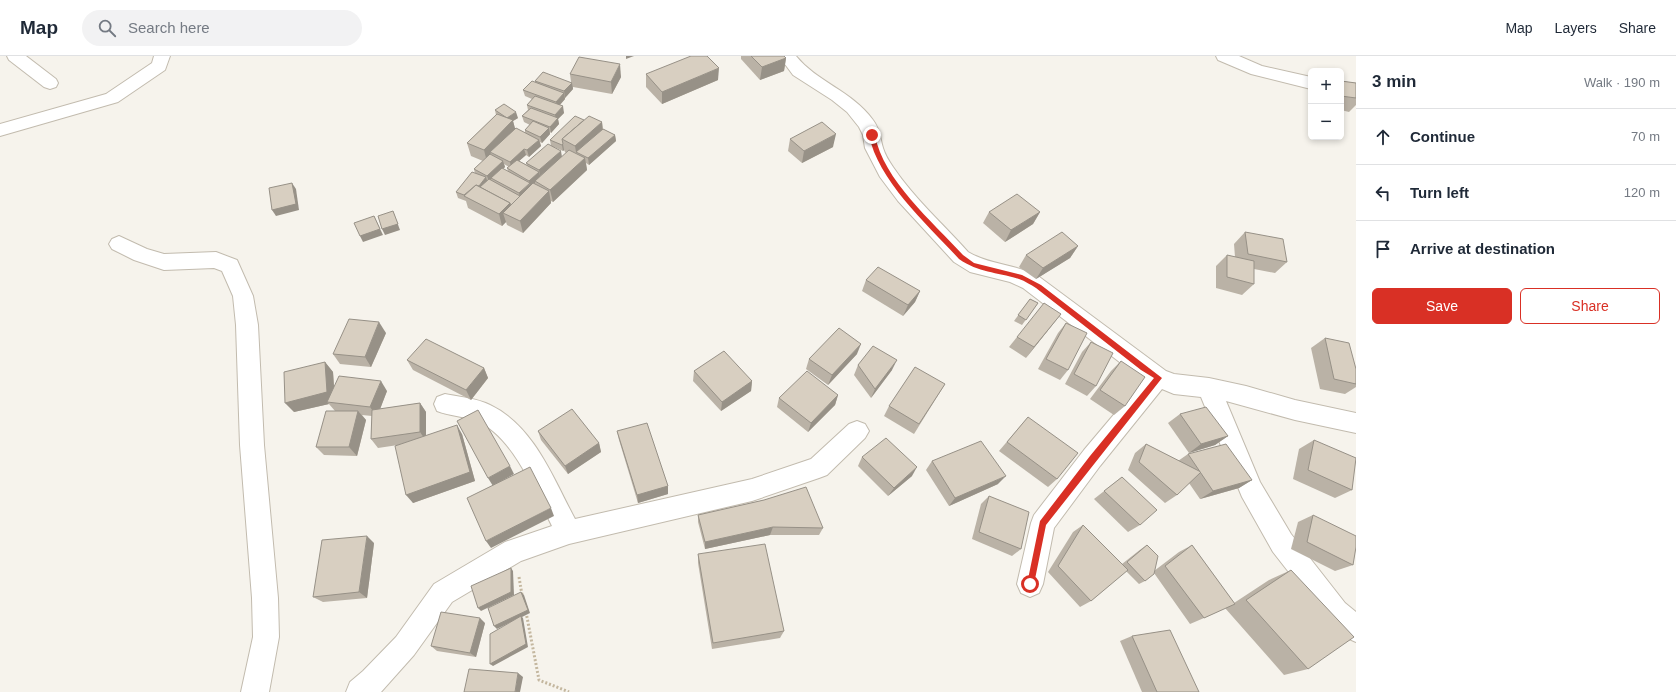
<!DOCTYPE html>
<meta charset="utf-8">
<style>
body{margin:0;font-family:Arial,sans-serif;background:#f2f2f3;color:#1f2937}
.controls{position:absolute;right:12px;top:12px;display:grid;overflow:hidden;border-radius:6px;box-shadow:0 2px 6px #0003}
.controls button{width:36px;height:36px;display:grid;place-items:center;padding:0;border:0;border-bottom:1px solid #e0e1e3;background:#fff;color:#1f2937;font:20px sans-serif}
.stop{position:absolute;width:12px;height:12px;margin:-9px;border:3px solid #d93025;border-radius:50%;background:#fff}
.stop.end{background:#d93025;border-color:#fff;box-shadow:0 1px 4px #0008}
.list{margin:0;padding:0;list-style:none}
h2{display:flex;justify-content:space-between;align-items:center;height:52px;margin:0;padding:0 16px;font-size:17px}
h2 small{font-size:13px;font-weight:400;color:#747a83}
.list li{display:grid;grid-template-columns:26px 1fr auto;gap:12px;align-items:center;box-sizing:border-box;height:56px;padding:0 16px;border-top:1px solid #e0e1e3}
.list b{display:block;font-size:15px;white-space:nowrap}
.list em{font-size:13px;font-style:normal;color:#747a83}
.actions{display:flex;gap:8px;padding:12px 16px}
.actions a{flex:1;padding:9px 0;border:1px solid #d93025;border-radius:6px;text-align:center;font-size:14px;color:#d93025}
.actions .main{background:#d93025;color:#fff}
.icon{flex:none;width:22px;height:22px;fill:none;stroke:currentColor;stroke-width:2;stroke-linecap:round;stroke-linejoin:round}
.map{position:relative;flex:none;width:1356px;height:636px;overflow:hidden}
header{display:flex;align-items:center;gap:24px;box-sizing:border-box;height:56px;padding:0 20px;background:#fff;border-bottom:1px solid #e0e1e3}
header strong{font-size:19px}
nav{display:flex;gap:22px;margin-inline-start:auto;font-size:14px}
.search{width:280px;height:36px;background:#f2f2f3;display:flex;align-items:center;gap:10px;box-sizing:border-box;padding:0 14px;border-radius:22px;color:#747a83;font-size:15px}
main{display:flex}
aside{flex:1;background:#fff}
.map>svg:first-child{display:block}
</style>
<header>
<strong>Map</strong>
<div class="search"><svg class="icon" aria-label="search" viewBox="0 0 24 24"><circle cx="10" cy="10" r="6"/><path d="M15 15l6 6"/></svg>Search here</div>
<nav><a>Map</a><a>Layers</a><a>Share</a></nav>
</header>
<main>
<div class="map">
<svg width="1356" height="636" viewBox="0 0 1356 636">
<rect width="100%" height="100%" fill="#f6f3ec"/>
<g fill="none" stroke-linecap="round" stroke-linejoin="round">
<g stroke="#c2bbae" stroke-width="2">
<g id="minor">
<polygon points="7,0 26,0 56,23 58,27 56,31 50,33 44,31 9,4"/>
<polygon points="154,0 170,0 165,14 118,46 0,80 0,68 106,38 152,7"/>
<path d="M 779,0 L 796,0 C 817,26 852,35 873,64 C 880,73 880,82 883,92 C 885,99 889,105 893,111 C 914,142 943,168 968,196 C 989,209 1016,208 1038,220 L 1166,315 L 1174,318 L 1209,322 L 1246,330 L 1295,344 L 1356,357 L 1356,377 L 1295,364 L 1226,345 L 1260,426 L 1291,478 L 1345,547 L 1356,556 L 1356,586 L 1347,582 L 1327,565 L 1273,496 L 1242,441 L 1201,341 L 1174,338 L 1162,333 L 1100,410 L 1054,472 L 1043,528 L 1039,537 L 1030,541 L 1021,537 L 1017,528 L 1031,467 L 1034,459 L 1084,394 L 1143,324 L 1023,232 L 1010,226 L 970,216 L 954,206 L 898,145 L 880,121 L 865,92 L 863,79 L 859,71 L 847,56 L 832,44 L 793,19 Z"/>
<polygon points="1216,0 1239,0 1262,10 1311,21 1311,33 1251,18 1218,4"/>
<polygon points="119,180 147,193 164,198 216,196 237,204 253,240 258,269 264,389 278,542 279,581 269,636 241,636 253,581 252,542 240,389 236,269 233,240 222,215 214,212 164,214 134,204 112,193 109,188 112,183"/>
<path d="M 445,338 C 459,341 477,342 490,349 C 534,370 553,422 575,463 L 752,423 L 811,403 L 849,368 L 857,365 L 865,368 L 869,375 L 865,382 L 827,419 L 819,422 L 752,445 L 569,488 L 521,505 L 452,546 L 414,599 L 381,636 L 346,636 L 350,626 L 363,615 L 396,581 L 434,528 L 505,486 L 552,470 C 536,438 512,378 476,365 C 463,360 450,360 437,355 L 434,348 L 437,341 Z"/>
</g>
</g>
<g stroke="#c4b79f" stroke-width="3" stroke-dasharray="2 2" stroke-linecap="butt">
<polyline points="519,521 522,539"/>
<polyline points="526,556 539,624 569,636"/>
</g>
<use href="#minor" fill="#fff" fill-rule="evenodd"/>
</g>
<g fill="#bab2a6" fill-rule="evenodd">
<polygon points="741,0 784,0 786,2 784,15 760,24 741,3"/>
<path d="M 570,18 L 621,21 L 612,38 L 573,31 L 573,33 L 565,42 L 565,43 L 560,49 L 564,57 L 558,63 L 559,68 L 551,77 L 550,76 L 550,78 L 542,87 L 540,86 L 541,90 L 529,101 L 526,99 L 519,105 L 527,109 L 526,107 L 551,90 L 550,84 L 584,64 L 602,66 L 603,73 L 615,79 L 616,85 L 589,109 L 586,107 L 587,114 L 553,146 L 551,145 L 551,147 L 523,177 L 507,169 L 506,166 L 502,170 L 468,152 L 466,145 L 458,142 L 456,136 L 475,118 L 474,113 L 483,105 L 471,100 L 467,87 L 496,59 L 495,54 L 518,62 L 513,65 L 515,73 L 525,77 L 525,74 L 530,69 L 524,66 L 522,60 L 528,54 L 527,49 L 532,43 L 525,40 L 523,34 L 535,26 L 535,25 L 571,26 ZM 554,91 L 563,95 L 564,94 L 565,96 L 566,97 L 562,101 ZM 504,108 L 509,111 L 507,112 L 508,115 L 503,113 L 505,111 Z"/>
<polygon points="646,18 718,24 662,48 646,31"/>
<polygon points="1341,25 1356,27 1356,49 1349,56 1341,54"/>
<polygon points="790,83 833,91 802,107 788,95"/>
<polygon points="989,156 1040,156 1033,168 1005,186 983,167"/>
<polygon points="1245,176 1287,206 1275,217 1254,213 1254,228 1242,239 1216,232 1216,210 1227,199 1235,201 1234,188"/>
<polygon points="1078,190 1070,202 1036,223 1019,211 1026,199"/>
<polygon points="866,224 920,235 915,246 903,260 862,235"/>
<polygon points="1030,243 1038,247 1022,269 1014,265"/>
<polygon points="1061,258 1026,302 1009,291 1017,281"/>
<polygon points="1066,267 1068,314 1060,324 1038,313 1058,277"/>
<polygon points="386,277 371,311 340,308 333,298"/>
<polygon points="1325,282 1356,313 1356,331 1345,338 1320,333 1311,292"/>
<polygon points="1091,286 1096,330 1087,340 1065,328 1082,296"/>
<polygon points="857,298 828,329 806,313 809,303"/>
<polygon points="407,304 484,312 488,322 471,344 413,314"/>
<polygon points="1121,305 1125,350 1114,359 1090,343 1111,315"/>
<polygon points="325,306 333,316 334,331 387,335 380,353 420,347 426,356 426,380 462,378 475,425 413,447 398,389 378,392 371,383 372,360 362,359 366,364 357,400 324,399 316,391 335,355 329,348 294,356"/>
<polygon points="858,309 892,314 871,342 854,319"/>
<polygon points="694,315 752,325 751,335 721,355 693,325"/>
<polygon points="945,328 914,378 884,360 889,350"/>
<polygon points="838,339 835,349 808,376 777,351 779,342"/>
<polygon points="1180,358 1228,380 1215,389 1189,397 1168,367"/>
<polygon points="1028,361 1057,423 1048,431 999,395"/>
<polygon points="538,375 599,387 601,396 568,418 541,384"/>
<polygon points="617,375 668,430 668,438 638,447 619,384"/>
<polygon points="1314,384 1352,434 1335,442 1293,423 1299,393"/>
<polygon points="1146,388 1178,405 1188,398 1252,424 1239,432 1200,443 1189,427 1177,439 1165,447 1128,414 1135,397"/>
<polygon points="862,401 912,420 888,440 858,410"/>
<polygon points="932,405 998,428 949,450 926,414"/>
<polygon points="1122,421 1140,469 1128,476 1094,443"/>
<polygon points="989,440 1021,493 1012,500 972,483 981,448"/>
<polygon points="764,444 823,472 819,479 770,479 705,493 698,466 698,459"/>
<polygon points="1313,459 1353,509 1335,515 1291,493 1298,466"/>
<polygon points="1083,469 1122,508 1141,493 1147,489 1154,515 1179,496 1192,489 1234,547 1269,524 1291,514 1308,613 1284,619 1225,552 1204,562 1190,568 1154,517 1145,525 1139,528 1126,515 1091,545 1080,551 1048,516 1073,476"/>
<polygon points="374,487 367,542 323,546 313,541"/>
<polygon points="698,498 784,575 780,582 712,593 698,507"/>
<polygon points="485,567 476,601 437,595 431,590"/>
<polygon points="1132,580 1199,636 1142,636 1120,585"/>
</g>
<g fill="#979187">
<polygon points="626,0 634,0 626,3"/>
<polygon points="786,2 784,15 760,24 762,11"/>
<polygon points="620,8 621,21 612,38 611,26"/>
<polygon points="719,12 718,24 662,48 662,36"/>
<polygon points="572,27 573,33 565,42 564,35"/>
<polygon points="564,37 565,43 557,52 556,46"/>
<polygon points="563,50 564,57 558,63 559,68 551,77 550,71 556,64 555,59"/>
<polygon points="516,56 518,62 513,65 516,76 490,96 492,101 487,106 484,94 507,62"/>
<polygon points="602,66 603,79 576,96 577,102 575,90"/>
<polygon points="549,72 550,78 542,87 540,81"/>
<polygon points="836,78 833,91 802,107 804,95"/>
<polygon points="615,79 616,85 589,109 588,102"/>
<polygon points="539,84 541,90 529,101 527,94"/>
<polygon points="563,88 564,94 563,95 562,89"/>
<polygon points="524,93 526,99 511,112 510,106"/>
<polygon points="561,95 562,101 540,120 539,114"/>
<polygon points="585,102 587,114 553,146 550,134"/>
<polygon points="503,105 505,111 492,123 491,122 491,124 489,126 487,120"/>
<polygon points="539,116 541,123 535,125 535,127 520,143 519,137 530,128 529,125"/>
<polygon points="486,121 488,128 470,141"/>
<polygon points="292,127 296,133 299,154 276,160 272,154"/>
<polygon points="549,135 551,147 523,177 520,165"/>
<polygon points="510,147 513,159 503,157 506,166 502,170 499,158"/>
<polygon points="393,155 400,174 385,179 382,173"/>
<polygon points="1040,156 1033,168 1005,186 1011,174"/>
<polygon points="374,160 383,179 363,186 360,180"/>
<polygon points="1078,190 1070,202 1036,223 1043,212"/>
<polygon points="920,235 915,246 903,260 908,249"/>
<polygon points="1061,258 1053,268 1026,302 1034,291"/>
<polygon points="379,266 386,277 371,311 365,301"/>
<polygon points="861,288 857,298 828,329 832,319"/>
<polygon points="897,304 892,314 871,342 875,333"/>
<polygon points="325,306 333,316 335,346 327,346 329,348 294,356 285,347"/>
<polygon points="484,312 488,322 471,344 466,334"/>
<polygon points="381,325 387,335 377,361 370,351"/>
<polygon points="752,325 751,335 721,355 722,346"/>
<polygon points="838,339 835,349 808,376 811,367"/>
<polygon points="420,347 426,356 426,385 420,376"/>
<polygon points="358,355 366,364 357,400 349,391"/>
<polygon points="457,369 462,378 475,425 413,447 406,439"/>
<polygon points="1228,380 1215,389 1189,397 1201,388"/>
<polygon points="599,387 601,396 568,418 565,410"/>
<polygon points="510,410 514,418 493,430 488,422"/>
<polygon points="917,411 912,420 888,440 894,432"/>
<polygon points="1006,420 998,428 949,450 955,442"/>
<polygon points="1252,424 1239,432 1200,443 1213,435"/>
<polygon points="668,430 668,438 638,447 637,439"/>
<polygon points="551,452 554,460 491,492 486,485"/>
<polygon points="773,471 770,479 705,493 705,486"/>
<polygon points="367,480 374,487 367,542 359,536"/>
<polygon points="511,512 513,515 514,539 481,555 478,552"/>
<polygon points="521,536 524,539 530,557 522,561 523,562 528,591 493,610 490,608 521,561 497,573 494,570"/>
<polygon points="480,562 485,567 476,601 470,597"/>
<polygon points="518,617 523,621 520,636 515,636"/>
</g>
<g fill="#d8cfc1" stroke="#979187">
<polygon points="691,0 707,0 719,12 662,36 646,18"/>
<polygon points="751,0 784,0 786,2 762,11"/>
<polygon points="579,1 620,8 611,26 570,18"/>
<polygon points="543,16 572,27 564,35 535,25"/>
<polygon points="532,25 564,37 556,46 523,34"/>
<polygon points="1341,25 1356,27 1356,42 1341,40"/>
<polygon points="535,40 563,50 555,59 527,49"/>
<polygon points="504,48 516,56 507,62 495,54"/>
<polygon points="531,52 558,62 550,71 522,60"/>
<polygon points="497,58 513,64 484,94 467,87"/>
<polygon points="575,60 584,64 562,83 563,88 562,89 550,84"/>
<polygon points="589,60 602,66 575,90 562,83"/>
<polygon points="533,65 549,72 540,81 525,74"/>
<polygon points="822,66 836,78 804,95 790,83"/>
<polygon points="516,72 539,84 527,94 524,93 510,106 490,96"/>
<polygon points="603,73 615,79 588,102 576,96"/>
<polygon points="548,88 561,95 539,114 526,107"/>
<polygon points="569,94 585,102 550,134 535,125"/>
<polygon points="490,98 503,105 487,120 474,113"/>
<polygon points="517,104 539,116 529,125 507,112"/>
<polygon points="502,112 530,127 519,137 491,122"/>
<polygon points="472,116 486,121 479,130 476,129 464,139 456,136"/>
<polygon points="489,123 520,140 511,149 510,147 480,131"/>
<polygon points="292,127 296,148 272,154 269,132"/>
<polygon points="533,127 549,135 520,165 503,157"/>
<polygon points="476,129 510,147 499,158 464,140"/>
<polygon points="1017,138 1040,156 1011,174 989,156"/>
<polygon points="393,155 398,168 382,173 378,160"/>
<polygon points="374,160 380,173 360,180 354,167"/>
<polygon points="1062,176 1078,190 1043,212 1026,199"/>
<polygon points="1245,176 1283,183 1287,206 1248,198"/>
<polygon points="1227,199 1254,205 1254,228 1227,221"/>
<polygon points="878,211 920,235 908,249 866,224"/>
<polygon points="1030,243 1038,247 1026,264 1018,259"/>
<polygon points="1044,247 1061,258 1034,291 1017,281"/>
<polygon points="349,263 379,266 365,301 333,298"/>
<polygon points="1066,267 1087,277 1068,314 1046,303"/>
<polygon points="839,272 861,288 832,319 809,303"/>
<polygon points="1325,282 1349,287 1356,313 1356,328 1334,323"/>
<polygon points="426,283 484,312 466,334 407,304"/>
<polygon points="1091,286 1113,297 1096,330 1074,318"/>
<polygon points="873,290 897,304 875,333 858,309"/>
<polygon points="724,295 752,325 722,346 694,315"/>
<polygon points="1121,305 1145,321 1125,350 1100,334"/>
<polygon points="325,306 327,336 285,347 284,316"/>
<polygon points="915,311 945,328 919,368 889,350"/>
<polygon points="807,315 838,339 811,367 779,342"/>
<polygon points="339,320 381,325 370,351 327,346"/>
<polygon points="420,347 420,376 371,383 372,354"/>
<polygon points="1206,351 1228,380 1201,388 1180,358"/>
<polygon points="572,353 599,387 565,410 538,375"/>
<polygon points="478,354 510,410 488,422 457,365"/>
<polygon points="326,355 358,355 349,391 316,391"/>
<polygon points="1028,361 1078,397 1057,423 1007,386"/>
<polygon points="647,367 668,430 637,439 617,375"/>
<polygon points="457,369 470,416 406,439 395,390"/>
<polygon points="886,382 917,411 894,432 862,401"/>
<polygon points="1314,384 1356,402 1352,434 1308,414"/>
<polygon points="981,385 1006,420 955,442 932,405"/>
<polygon points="1146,388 1201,416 1177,439 1139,406"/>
<polygon points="1226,388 1252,424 1213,435 1188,398"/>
<polygon points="530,411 551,452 486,485 467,442"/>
<polygon points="1122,421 1157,454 1140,469 1104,435"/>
<polygon points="806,431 823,472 773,471 705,486 698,459 764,444"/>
<polygon points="989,440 1029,456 1021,493 979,476"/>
<polygon points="1313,459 1356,480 1356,491 1353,509 1307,486"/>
<polygon points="1083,469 1128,514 1091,545 1058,510"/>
<polygon points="367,480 359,536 313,541 322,484"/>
<polygon points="765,488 784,575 713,587 698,498"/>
<polygon points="1147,489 1158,500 1154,518 1145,525 1127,506"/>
<polygon points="1192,489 1235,548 1204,562 1165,510"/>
<polygon points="511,512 511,536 478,552 471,530"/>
<polygon points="1291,514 1354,581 1308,613 1246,544"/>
<polygon points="521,536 528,554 494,570 488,552"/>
<polygon points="441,556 480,562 470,597 431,590"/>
<polygon points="521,560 526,588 490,608 490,578"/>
<polygon points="1170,574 1199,636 1157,636 1132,580"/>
<polygon points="469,613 518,617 515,636 464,636"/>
</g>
<path fill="#d93025" d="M 872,77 L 875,79 C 883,124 933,166 963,199 L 974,207 L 1022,219 L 1041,229 L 1162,322 L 1046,469 L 1034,528 L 1030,532 L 1027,528 L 1040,465 L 1090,400 L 1154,322 L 1141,314 L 1036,232 C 1031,229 1025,225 1019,223 C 997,216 979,217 959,203 C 928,169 878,125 869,79 Z"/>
</svg>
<div class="controls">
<button>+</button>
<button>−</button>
</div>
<div class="stop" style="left:1030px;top:528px"></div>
<div class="stop end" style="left:872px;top:79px"></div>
</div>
<aside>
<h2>3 min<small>Walk · 190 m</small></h2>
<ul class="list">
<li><svg class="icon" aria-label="ahead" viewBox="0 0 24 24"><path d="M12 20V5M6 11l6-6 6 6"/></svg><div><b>Continue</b></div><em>70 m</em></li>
<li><svg class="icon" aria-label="left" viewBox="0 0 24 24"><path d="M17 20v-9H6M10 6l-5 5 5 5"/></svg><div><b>Turn left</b></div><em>120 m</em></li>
<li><svg class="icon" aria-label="arrive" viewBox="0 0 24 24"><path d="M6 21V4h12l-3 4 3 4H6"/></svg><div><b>Arrive at destination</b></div></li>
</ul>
<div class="actions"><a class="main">Save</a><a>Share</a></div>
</aside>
</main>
